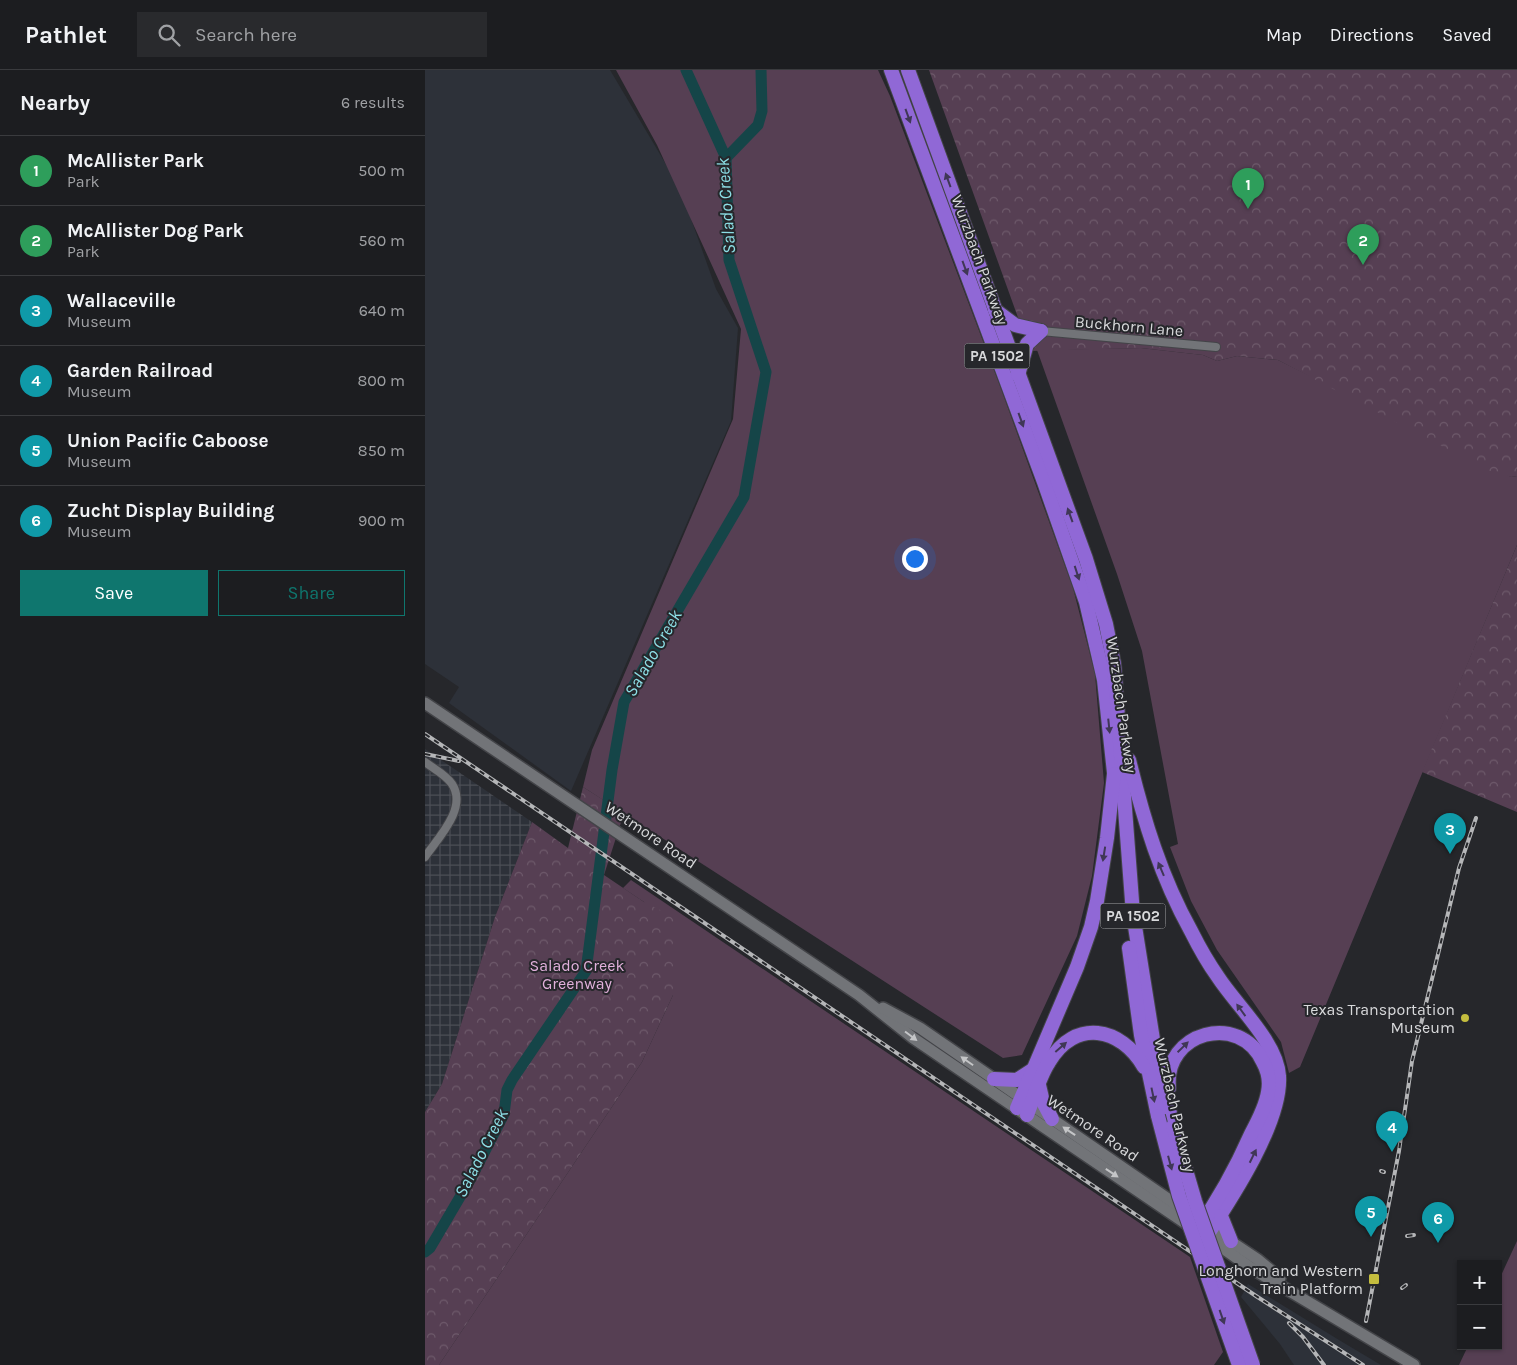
<!DOCTYPE html>
<meta charset="utf-8">
<style>
body{margin:0;font-family:Karla,sans-serif;background:#292a2d;color:#f1f3f6}
.controls{position:absolute;right:15px;bottom:15px;display:grid;overflow:hidden;border-radius:0px;box-shadow:0 1px 4px #0004}
.controls button{width:45px;height:45px;display:grid;place-items:center;padding:0;border:0;border-bottom:1px solid #3a3b3e;background:#1c1d20;color:#f1f3f6;font:25px sans-serif}
.you{position:absolute;left:489px;top:488px;width:18px;height:18px;margin:-12px;border:4px solid #fff;border-radius:50%;background:#1a73e8;box-shadow:0 0 0 8px #1a73e833}
.badge{display:grid;place-items:center;width:32px;height:32px;border-radius:50%;background:#0f766e;color:#fff;font-size:16px;font-weight:700}
.pin{position:absolute;translate:-50% -41px;filter:drop-shadow(0 1px 2px #0008)}
.pin::after{content:'';position:absolute;top:26px;width:18px;height:15px;background:inherit;clip-path:polygon(0 0,100% 0,50% 100%)}
.list{margin:0;padding:0;list-style:none}
h2{display:flex;justify-content:space-between;align-items:center;height:65px;margin:0;padding:0 20px;font-size:21px}
h2 small{font-size:16px;font-weight:400;color:#a0a2a5}
.list li{display:grid;grid-template-columns:32px 1fr auto;gap:15px;align-items:center;box-sizing:border-box;height:70px;padding:0 20px;border-top:1px solid #3a3b3e}
.list b{display:block;font-size:19px;white-space:nowrap}
.list p{margin:0;font-size:16px;white-space:nowrap;color:#a0a2a5}
.list em{font-size:16px;font-style:normal;color:#a0a2a5}
.actions{display:flex;gap:10px;padding:15px 20px}
.actions a{flex:1;padding:11px 0;border:1px solid #0f766e;border-radius:0px;text-align:center;font-size:18px;color:#0f766e}
.actions .main{background:#0f766e;color:#fff}
.icon{flex:none;width:28px;height:28px;fill:none;stroke:currentColor;stroke-width:2;stroke-linecap:round;stroke-linejoin:round}
.map{position:relative;flex:none;width:1092px;height:1295px;overflow:hidden}
header{display:flex;align-items:center;gap:30px;box-sizing:border-box;height:70px;padding:0 25px;background:#1c1d20;border-bottom:1px solid #3a3b3e}
header strong{font-size:24px}
nav{display:flex;gap:28px;margin-inline-start:auto;font-size:18px}
.search{width:350px;height:45px;background:#292a2d;display:flex;align-items:center;gap:12px;box-sizing:border-box;padding:0 18px;border-radius:0px;color:#a0a2a5;font-size:19px}
main{display:flex}
aside{flex:1;background:#1c1d20}
.map>svg:first-child{display:block}
</style>
<header>
<strong>Pathlet</strong>
<div class="search"><svg class="icon" aria-label="search" viewBox="0 0 24 24"><circle cx="10" cy="10" r="6"/><path d="M15 15l6 6"/></svg>Search here</div>
<nav><a>Map</a><a>Directions</a><a>Saved</a></nav>
</header>
<main>
<aside>
<h2>Nearby<small>6 results</small></h2>
<ul class="list">
<li><span class="badge" style="background:#2e9e5b">1</span><div><b>McAllister Park</b><p>Park</p></div><em>500 m</em></li>
<li><span class="badge" style="background:#2e9e5b">2</span><div><b>McAllister Dog Park</b><p>Park</p></div><em>560 m</em></li>
<li><span class="badge" style="background:#0f9aa8">3</span><div><b>Wallaceville</b><p>Museum</p></div><em>640 m</em></li>
<li><span class="badge" style="background:#0f9aa8">4</span><div><b>Garden Railroad</b><p>Museum</p></div><em>800 m</em></li>
<li><span class="badge" style="background:#0f9aa8">5</span><div><b>Union Pacific Caboose</b><p>Museum</p></div><em>850 m</em></li>
<li><span class="badge" style="background:#0f9aa8">6</span><div><b>Zucht Display Building</b><p>Museum</p></div><em>900 m</em></li>
</ul>
<div class="actions"><a class="main">Save</a><a>Share</a></div>
</aside>
<div class="map">
<svg width="1092" height="1295" viewBox="0 0 1092 1295">
<defs>
<pattern id="industrial-grid" width="8" height="8" patternUnits="userSpaceOnUse" patternTransform="scale(1.25)"><rect width="8" height="8" fill="#2d3139"/><path d="M0 4h8M4 0v8" fill="none" stroke="#4b4e55"/></pattern>
<pattern id="forest-crowns" width="20" height="18" patternUnits="userSpaceOnUse" patternTransform="scale(1.25)"><rect width="20" height="18" fill="#563f53"/><path d="M2 6a3 3 0 1 1 6 0M12 15a3 3 0 1 1 6 0" fill="none" stroke="#6e5a6b"/></pattern>
</defs>
<rect width="100%" height="100%" fill="#26272b"/>
<g fill="#2d3139">
<polygon points="0,0 185,0 255,118 291,219 313,258 306,351 146,721 24,633 34,617 0,594"/>
<polygon points="823,1214 914,1270 956,1295 869,1295 855,1274 816,1227"/>
</g>
<polygon fill="url(#industrial-grid)" points="0,679 107,752 70,847 17,1014 0,1042"/>
<g fill="#563f53">
<polygon points="191,0 453,0 465,26 575,316 648,518 670,604 679,713 667,806 652,866 597,985 578,988 158,717 167,680 308,349 316,259 232,75"/>
<polygon points="716,278 778,285 792,291 812,286 853,290 1086,407 1092,406 1092,475 875,997 864,1003 856,972 792,880 766,831 745,777 753,774 717,581 692,504 612,280"/>
<polygon points="206,810 765,1187 798,1282 789,1295 14,1295 217,992 248,925 219,832 198,818"/>
<polygon points="1092,1171 1092,1295 1034,1295 1043,1276 1073,1276 1073,1212"/>
</g>
<g fill="url(#forest-crowns)">
<polygon points="504,0 1092,0 1092,406 1086,407 1062,400 853,290 812,286 792,291 778,285 716,278 605,281"/>
<polygon points="1092,475 1092,742 997,702"/>
<polygon points="158,717 199,743 179,805 219,832 249,847 248,925 217,992 14,1295 0,1295 0,1042 17,1014 70,847 107,752 143,778"/>
</g>
<g fill="none" stroke-linecap="round" stroke-linejoin="round">
<g stroke="#154548" stroke-width="11">
<polyline points="301,88 333,55 337,41 336,0"/>
<polyline points="0,1182 5,1178 45,1110 79,1044 82,1020 87,1010 161,901 187,700 199,632 319,427 341,302 304,190 301,88 261,0"/>
</g>
<g stroke="#434448" stroke-width="10">
<g id="street">
<polyline points="616,261 791,277"/>
<path d="M 0,692 C 9,699 21,705 27,714 C 43,738 13,768 0,787"/>
</g>
</g>
<g stroke="#434448" stroke-width="14">
<g id="secondary">
<polyline points="0,633 434,925 488,968 766,1157"/>
<polyline points="458,938 495,958 762,1142"/>
<polyline points="781,1155 832,1189 855,1208"/>
<polyline points="782,1167 826,1198 989,1295"/>
</g>
</g>
<g stroke="#434448" stroke-width="16">
<g id="highway">
<polyline points="466,0 619,412 661,532 679,610 690,712"/>
<polyline points="483,0 661,489 681,554 689,594 708,844 730,982 748,1056"/>
<polyline points="570,240 590,255 616,261"/>
<polyline points="593,305 602,274 616,261"/>
<path d="M 704,690 C 719,751 736,807 766,861 C 774,877 783,893 793,907 C 811,935 852,972 854,1006 C 857,1052 806,1129 781,1167"/>
<polyline points="704,878 716,965 733,1046"/>
<polyline points="569,1009 592,1010 609,999"/>
<polyline points="614,1015 618,1032 627,1049"/>
<path d="M 744,1018 C 738,962 815,941 838,992 C 843,1001 845,1012 843,1022 C 841,1036 833,1051 826,1064 C 811,1098 794,1129 772,1160"/>
<polyline points="592,1038 652,897 666,857 672,831 682,768 689,704"/>
<path d="M 602,1045 C 609,1028 614,1007 624,992 C 650,948 696,957 719,997"/>
<polyline points="796,1146 806,1171"/>
</g>
</g>
<use href="#street" stroke="#727478" stroke-width="8"/>
<use href="#secondary" stroke="#727478" stroke-width="11"/>
<use href="#highway" stroke="#9068d6" stroke-width="14"/>
<g stroke="#b5b6b8" stroke-width="4">
<g id="rail">
<polyline points="0,664 831,1226 938,1295"/>
<polyline points="0,684 34,691"/>
<polyline points="956,1101 959,1102"/>
<polyline points="982,1166 989,1165"/>
<polyline points="977,1218 981,1215"/>
<polyline points="941,1251 974,1081 987,991 1034,798 1051,748"/>
<polyline points="864,1253 878,1267 899,1295"/>
</g>
</g>
<use href="#rail" stroke="#26272b" stroke-width="2" stroke-dasharray="5.5" stroke-linecap="butt"/>
<g stroke="#434448" stroke-width="16" stroke-linecap="butt">
<g id="highway-bridge">
<polyline points="733,1046 754,1126 814,1295"/>
<polyline points="748,1056 770,1131 828,1295"/>
</g>
</g>
<use href="#highway-bridge" stroke="#9068d6" stroke-width="14"/>
</g>
<defs><path id="oneway-solid" d="M-6-.8H1V-3.2L6.5 0L1 3.2V.8H-6Z" transform="scale(1.25)"/></defs>
<g fill="#403756">
<use href="#oneway-solid" transform="translate(483 46) rotate(70)"/>
<use href="#oneway-solid" transform="translate(523 110) rotate(-110)"/>
<use href="#oneway-solid" transform="translate(540 198) rotate(70)"/>
<use href="#oneway-solid" transform="translate(596 350) rotate(70)"/>
<use href="#oneway-solid" transform="translate(645 445) rotate(-110)"/>
<use href="#oneway-solid" transform="translate(652 503) rotate(72)"/>
<use href="#oneway-solid" transform="translate(684 656) rotate(84)"/>
<use href="#oneway-solid" transform="translate(679 784) rotate(99)"/>
<use href="#oneway-solid" transform="translate(736 799) rotate(-113)"/>
<use href="#oneway-solid" transform="translate(816 940) rotate(-126)"/>
<use href="#oneway-solid" transform="translate(636 977) rotate(-41)"/>
<use href="#oneway-solid" transform="translate(758 977) rotate(-44)"/>
<use href="#oneway-solid" transform="translate(728 1025) rotate(78)"/>
<use href="#oneway-solid" transform="translate(828 1086) rotate(-64)"/>
<use href="#oneway-solid" transform="translate(745 1093) rotate(75)"/>
<use href="#oneway-solid" transform="translate(797 1247) rotate(71)"/>
</g>
<g fill="#c4c5c7">
<use href="#oneway-solid" transform="translate(486 966) rotate(37)"/>
<use href="#oneway-solid" transform="translate(542 991) rotate(-145)"/>
<use href="#oneway-solid" transform="translate(644 1061) rotate(-146)"/>
<use href="#oneway-solid" transform="translate(687 1103) rotate(34)"/>
</g>
<g fill="#c4bd3e" stroke="#26272b" stroke-width="2">
<circle cx="1040" cy="948" r="5"/>
<rect x="943" y="1203" width="12" height="12" rx="2.5"/>
</g>
<g text-anchor="middle" dominant-baseline="central" stroke-width="4" stroke-linejoin="round" paint-order="stroke">
<g fill="#26272b" stroke="#a3a4a6" stroke-width="1">
<rect x="539.5" y="273.5" width="65" height="25" rx="4"/>
<rect x="675.5" y="833.5" width="65" height="25" rx="4"/>
</g>
<g font-size="15" font-weight="bold" fill="#d8d9db">
<text x="572" y="286">PA 1502</text>
<text x="708" y="846">PA 1502</text>
</g>
<g font-size="16" fill="#d8d9db" stroke="#26272b">
<text transform="translate(555 190) rotate(70)">Wurzbach Parkway</text>
<text transform="translate(704 256) rotate(5)">Buckhorn Lane</text>
<text transform="translate(697 635) rotate(82)">Wurzbach Parkway</text>
<text transform="translate(226 765) rotate(34)">Wetmore Road</text>
<text transform="translate(750 1035) rotate(77)">Wurzbach Parkway</text>
<text transform="translate(668 1058) rotate(34)">Wetmore Road</text>
</g>
<g font-size="16" fill="#e1b0db" stroke="#26272b">
<text x="152" y="895">Salado Creek<tspan x="152" dy="18">Greenway</tspan></text>
</g>
<g font-size="16" fill="#d8d9db" stroke="#26272b" text-anchor="end">
<text x="1030" y="939">Texas Transportation<tspan x="1030" dy="18">Museum</tspan></text>
<text x="938" y="1200">Longhorn and Western<tspan x="938" dy="18">Train Platform</tspan></text>
</g>
<g font-size="18" font-style="italic" fill="#8cdee5" stroke="#26272b">
<text transform="translate(301 136) rotate(-94)">Salado Creek</text>
<text transform="translate(228 583) rotate(-60)">Salado Creek</text>
<text transform="translate(56 1083) rotate(-63)">Salado Creek</text>
</g>
</g>
</svg>
<div class="controls">
<button>+</button>
<button>−</button>
</div>
<div class="you"></div>
<div class="pin badge" style="left:823px;top:139px;background:#2e9e5b">1</div>
<div class="pin badge" style="left:938px;top:195px;background:#2e9e5b">2</div>
<div class="pin badge" style="left:1025px;top:784px;background:#0f9aa8">3</div>
<div class="pin badge" style="left:967px;top:1082px;background:#0f9aa8">4</div>
<div class="pin badge" style="left:946px;top:1167px;background:#0f9aa8">5</div>
<div class="pin badge" style="left:1013px;top:1173px;background:#0f9aa8">6</div>
</div>
</main>
